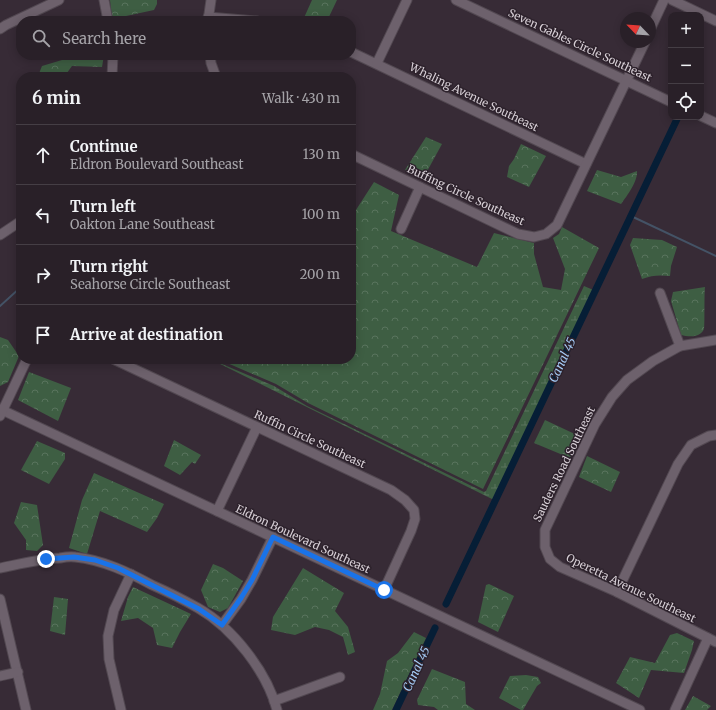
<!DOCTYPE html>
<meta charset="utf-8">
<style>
body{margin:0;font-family:Merriweather,serif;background:#312830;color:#f1f3f6}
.controls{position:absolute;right:12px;top:12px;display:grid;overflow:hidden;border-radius:8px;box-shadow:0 2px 10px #0003}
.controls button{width:36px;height:36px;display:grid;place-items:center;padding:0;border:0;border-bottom:1px solid #453e45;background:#292028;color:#f1f3f6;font:20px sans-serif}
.compass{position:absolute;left:620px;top:12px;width:36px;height:36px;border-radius:50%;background:#292028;box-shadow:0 2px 10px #0003;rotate:295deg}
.stop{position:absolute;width:12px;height:12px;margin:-9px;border:3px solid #1a73e8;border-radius:50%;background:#fff}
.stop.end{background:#1a73e8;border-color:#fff;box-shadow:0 1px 4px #0008}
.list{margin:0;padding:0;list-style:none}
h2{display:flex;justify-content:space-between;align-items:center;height:52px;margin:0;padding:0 16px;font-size:17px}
h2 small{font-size:13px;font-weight:400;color:#a5a3a8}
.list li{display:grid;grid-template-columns:26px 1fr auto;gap:12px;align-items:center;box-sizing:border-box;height:60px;padding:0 16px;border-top:1px solid #453e45}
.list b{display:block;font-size:15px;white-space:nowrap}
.list p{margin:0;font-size:13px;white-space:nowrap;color:#a5a3a8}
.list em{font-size:13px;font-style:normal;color:#a5a3a8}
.icon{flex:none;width:22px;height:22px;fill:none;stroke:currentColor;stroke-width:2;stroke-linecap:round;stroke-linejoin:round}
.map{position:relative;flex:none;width:716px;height:710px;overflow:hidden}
.search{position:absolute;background:#292028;box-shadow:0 2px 10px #0003;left:16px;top:16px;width:340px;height:44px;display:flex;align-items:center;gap:10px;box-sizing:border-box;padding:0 14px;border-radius:16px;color:#a5a3a8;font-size:15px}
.panel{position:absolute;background:#292028;box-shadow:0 2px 10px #0003;left:16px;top:72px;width:340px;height:292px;border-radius:16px}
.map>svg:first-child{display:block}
</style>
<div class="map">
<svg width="716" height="710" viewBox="0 0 716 710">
<defs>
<pattern id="forest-crowns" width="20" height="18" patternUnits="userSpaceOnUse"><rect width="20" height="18" fill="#3e5e43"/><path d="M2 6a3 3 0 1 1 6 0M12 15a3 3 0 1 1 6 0" fill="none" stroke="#59745d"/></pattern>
<pattern id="wetland-marsh" width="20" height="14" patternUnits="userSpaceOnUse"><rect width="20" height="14" fill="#3e5e43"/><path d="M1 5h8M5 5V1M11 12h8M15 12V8" fill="none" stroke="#59745d"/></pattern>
</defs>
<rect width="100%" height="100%" fill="#372b36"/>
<g fill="url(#forest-crowns)">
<polygon points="110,0 157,0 157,4 154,10 112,19"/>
<polygon points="312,0 337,0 327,21 303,20"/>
<polygon points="71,55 104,55 102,67 72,66 64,77 45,77 38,76 42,66 72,57"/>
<polygon points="426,137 442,144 425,175 417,177 405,170"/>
<polygon points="521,144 546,156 529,187 507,177 509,166 514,159"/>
<path d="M 597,170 L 621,177 L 637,171 C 638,181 627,196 621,204 L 587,191 Z"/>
<polygon points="374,182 399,195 391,231 477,267 494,233 534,243 534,254 543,287 561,290 565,269 553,238 559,234 562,227 599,248 483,489 308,403 276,384 218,359 351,359 351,212 354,213"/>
<path d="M 633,238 L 662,240 L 677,247 L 671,266 L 670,276 C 660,275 652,275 642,279 L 630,245 Z"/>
<path d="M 705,287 C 704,294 705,325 704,329 C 700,338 689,337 681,335 L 671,301 L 673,292 Z"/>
<polygon points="0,337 8,340 19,356 8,382 0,386"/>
<polygon points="29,372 71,388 58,421 18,400"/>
<polygon points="545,420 579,436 570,458 534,443"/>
<polygon points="174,440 201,455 195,464 192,462 180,475 164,466"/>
<polygon points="37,441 65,453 65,459 49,484 21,470"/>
<polygon points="587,456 620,472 611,492 579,477"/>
<polygon points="94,473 164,504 157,518 147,532 100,511 87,554 69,548 82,500"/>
<polygon points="21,502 37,505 43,545 37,551 26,550 26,540 14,523"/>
<polygon points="213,564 223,568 243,581 228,608 220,612 208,607 201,590"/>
<polygon points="303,568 344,593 335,611 348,627 355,652 348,655 343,637 329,630 315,627 295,635 271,630 273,617"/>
<polygon points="489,584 514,596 498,632 478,622 486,585"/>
<polygon points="133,587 191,614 180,632 172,648 157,645 153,628 138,618 121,621 128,597"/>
<polygon points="54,597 68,599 65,635 50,631"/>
<polygon points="414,632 426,638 392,710 373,710 380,694 387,661 398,653"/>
<polygon points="677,633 694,641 692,650 684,673 651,670 639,698 616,683 630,657 655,663 670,635"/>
<polygon points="432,669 465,682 466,704 475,710 438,710 434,707 418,705 417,700"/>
<polygon points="526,675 538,677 541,683 537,686 523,710 521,710 499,698 510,676"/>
<polygon points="693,696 711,706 707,710 685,710"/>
</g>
<polygon fill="url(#wetland-marsh)" points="584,286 598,292 494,500 210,359 212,359 222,364 274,386 307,406 484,492 486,491"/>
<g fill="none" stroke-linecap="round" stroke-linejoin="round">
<g stroke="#445366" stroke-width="2">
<polyline points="631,216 716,256"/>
<polyline points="0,306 21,287"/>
</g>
<g stroke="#061e36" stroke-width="7">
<polyline points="446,604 678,117"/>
<polyline points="396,710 435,628"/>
</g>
<g stroke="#524851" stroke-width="11">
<g id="minor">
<polyline points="104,0 108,21"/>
<polyline points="456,0 671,102"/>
<polyline points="672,0 716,21"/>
<polyline points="208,17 257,21"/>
<polyline points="208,21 211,0"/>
<polyline points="0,29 6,25 59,0"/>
<polyline points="650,30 664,0"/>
<polyline points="351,52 586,164"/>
<polyline points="210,55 211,63 216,77"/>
<polyline points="377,63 407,0"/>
<polyline points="112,77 113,55"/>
<polyline points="701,116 716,123"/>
<polyline points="351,154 518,234 534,237 546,234 557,225 645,42"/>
<polyline points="401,229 420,187"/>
<polyline points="0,235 21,221"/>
<polyline points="660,293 680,346"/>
<polyline points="716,340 680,346 653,361 627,380 612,397 595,424 545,530 545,547 550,559 560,567 617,592 716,642"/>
<polyline points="113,359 391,490 405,500 414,510 415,519 411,531 384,590"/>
<polyline points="0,409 640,710"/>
<polyline points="0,416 27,359"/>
<polyline points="217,511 257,427"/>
<path d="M 0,568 C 20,564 40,559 60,558 C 65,557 70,556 75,557 C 103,560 128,572 152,585 C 168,592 184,600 198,608 C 233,628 267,672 277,710"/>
<polyline points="617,592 678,464 691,445 709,436 716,435"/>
<polyline points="0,599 26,710"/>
<polyline points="222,625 241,599 252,580 273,537"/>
<polyline points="0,676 18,672"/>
<polyline points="274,701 340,677"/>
<polyline points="121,710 109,659 108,636 114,610 131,574"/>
<polyline points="675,710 708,638"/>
</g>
</g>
<use href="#minor" stroke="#6d616c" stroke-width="9"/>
</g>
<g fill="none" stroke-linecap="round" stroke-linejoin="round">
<polyline stroke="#1a73e8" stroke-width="5" points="46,559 74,557 95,560 118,568 199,609 222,625 241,598 252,580 273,537 384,590"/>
</g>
<g text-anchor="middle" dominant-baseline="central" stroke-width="3" stroke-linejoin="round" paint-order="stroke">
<g font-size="11" fill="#d6ced5" stroke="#2d222c">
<text transform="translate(580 45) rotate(25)">Seven Gables Circle Southeast</text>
<text transform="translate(474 97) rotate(26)">Whaling Avenue Southeast</text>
<text transform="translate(466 195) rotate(25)">Buffing Circle Southeast</text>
<text transform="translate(310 439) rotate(25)">Ruffin Circle Southeast</text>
<text transform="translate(564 464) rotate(-64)">Sauders Road Southeast</text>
<text transform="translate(303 539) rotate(25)">Eldron Boulevard Southeast</text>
<text transform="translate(631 588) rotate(26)">Operetta Avenue Southeast</text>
</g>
<g font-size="12" font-style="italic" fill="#a6cdf8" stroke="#2d222c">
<text transform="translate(562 360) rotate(-65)">Canal 45</text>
<text transform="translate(416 669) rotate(-65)">Canal 45</text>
</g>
</g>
</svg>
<div class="controls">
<button>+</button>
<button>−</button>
<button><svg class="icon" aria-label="locate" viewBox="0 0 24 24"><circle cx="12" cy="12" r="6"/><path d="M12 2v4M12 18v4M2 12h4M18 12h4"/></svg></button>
</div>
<svg class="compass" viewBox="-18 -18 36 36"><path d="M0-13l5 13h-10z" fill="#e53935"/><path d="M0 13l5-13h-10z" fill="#a5a3a8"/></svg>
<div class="stop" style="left:384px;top:590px"></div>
<div class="stop end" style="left:46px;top:559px"></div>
<div class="search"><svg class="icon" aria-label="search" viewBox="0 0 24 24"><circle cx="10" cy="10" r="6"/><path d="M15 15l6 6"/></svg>Search here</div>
<section class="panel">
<h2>6 min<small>Walk · 430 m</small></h2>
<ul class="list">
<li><svg class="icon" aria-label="ahead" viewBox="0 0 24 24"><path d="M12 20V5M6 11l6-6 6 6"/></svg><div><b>Continue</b><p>Eldron Boulevard Southeast</p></div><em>130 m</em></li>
<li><svg class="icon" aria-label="left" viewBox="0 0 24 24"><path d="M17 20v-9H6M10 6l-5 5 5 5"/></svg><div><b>Turn left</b><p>Oakton Lane Southeast</p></div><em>100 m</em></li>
<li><svg class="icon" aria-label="right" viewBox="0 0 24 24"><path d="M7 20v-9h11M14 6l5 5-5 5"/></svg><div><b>Turn right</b><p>Seahorse Circle Southeast</p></div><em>200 m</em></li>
<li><svg class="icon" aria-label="arrive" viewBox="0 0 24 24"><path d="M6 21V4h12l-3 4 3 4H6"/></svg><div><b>Arrive at destination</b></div></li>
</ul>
</section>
</div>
